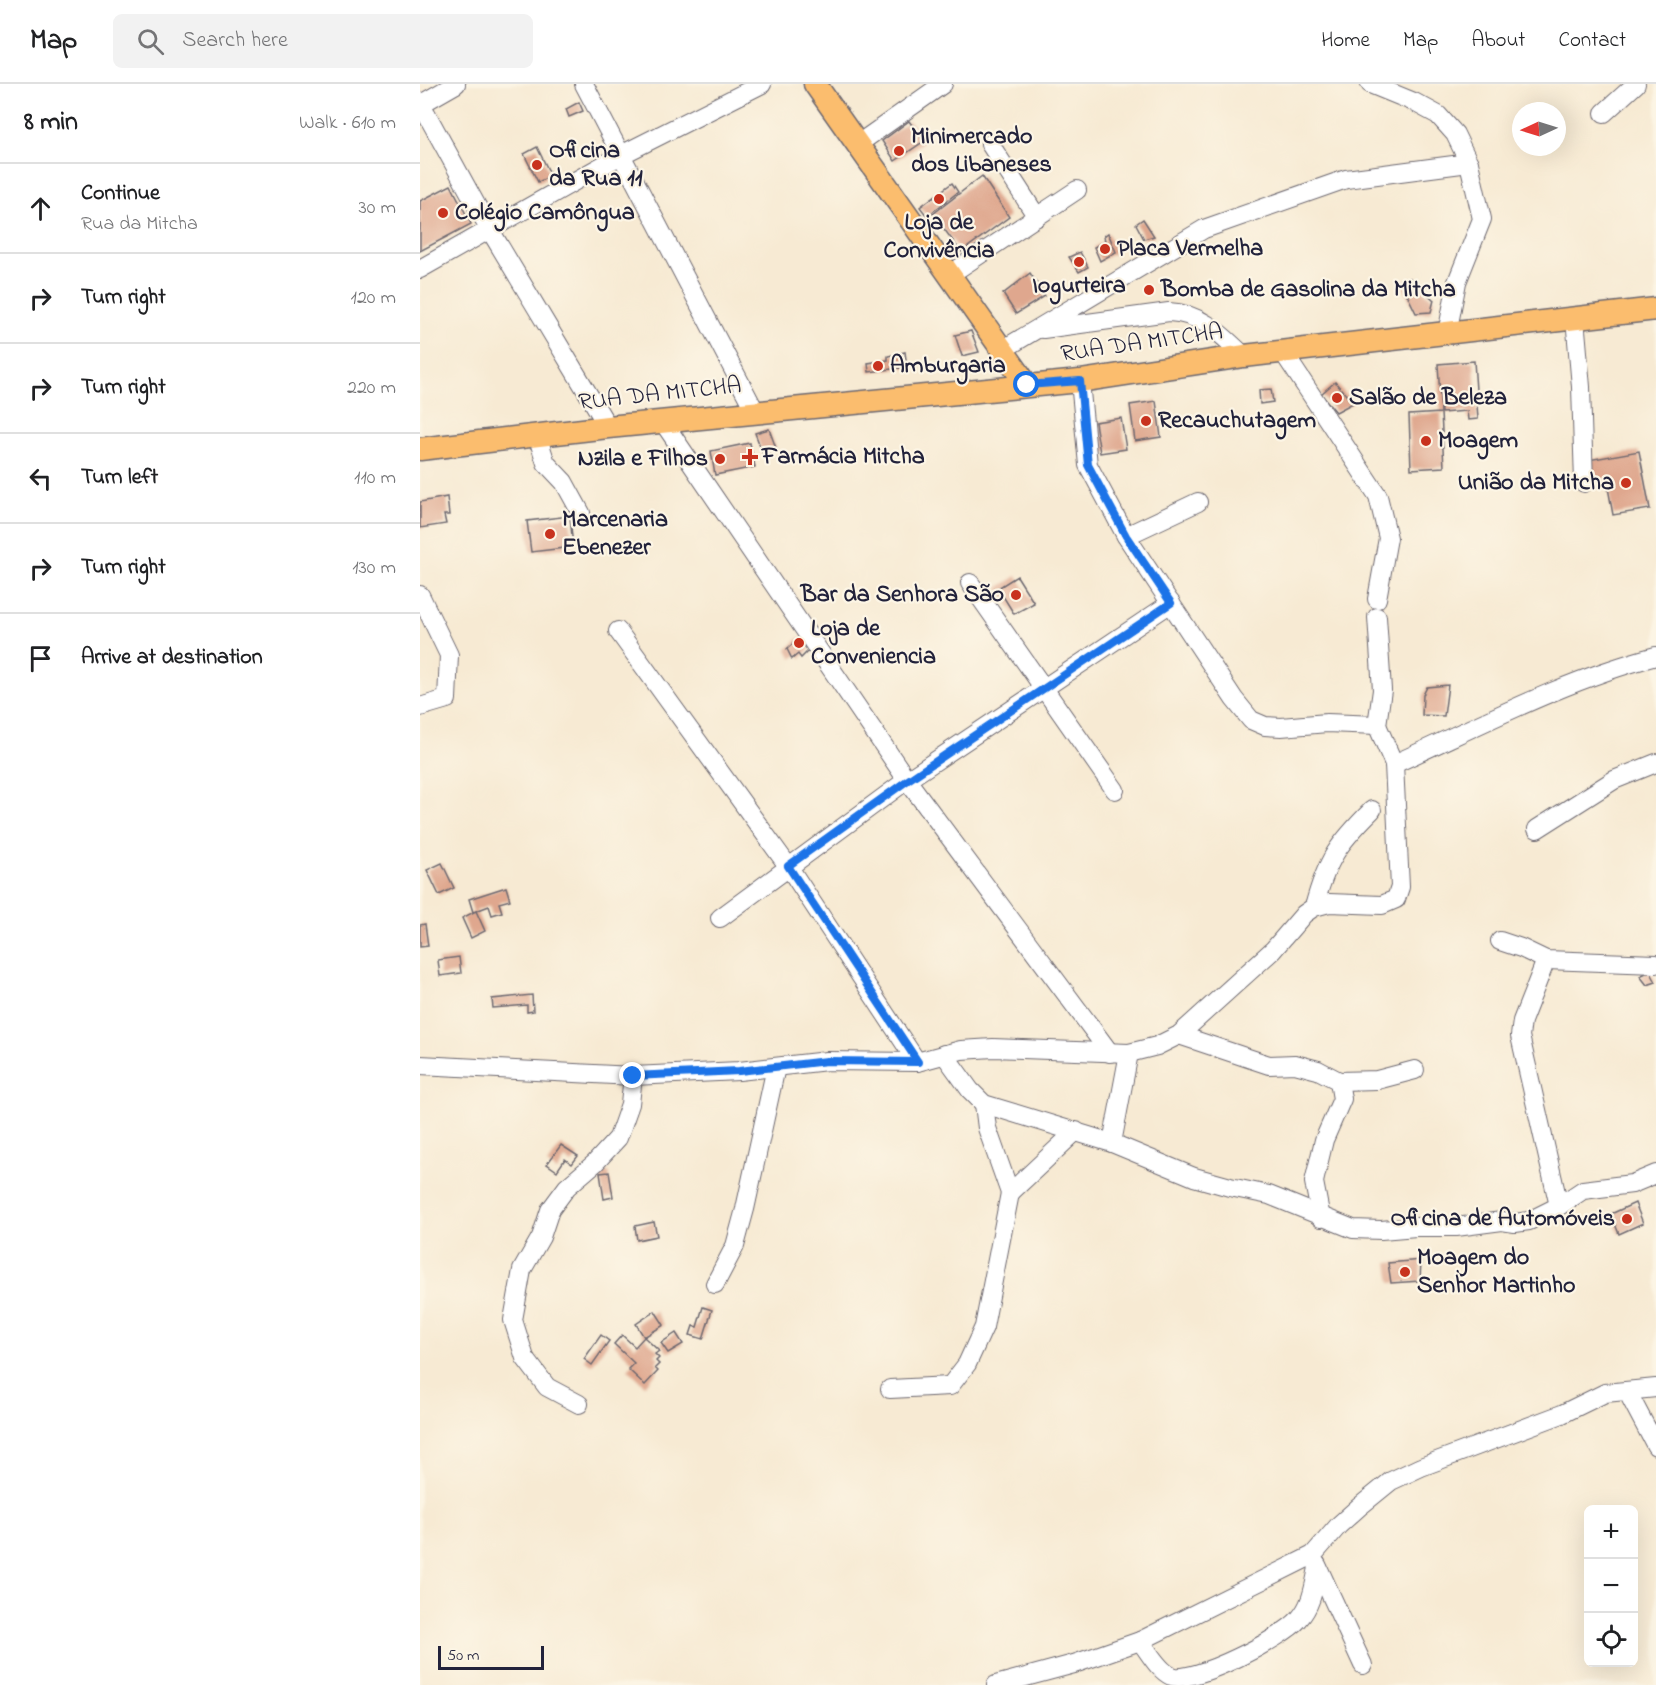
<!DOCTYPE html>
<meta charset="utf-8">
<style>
body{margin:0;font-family:"Indie Flower",sans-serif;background:#f2f2f2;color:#202124}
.controls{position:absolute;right:18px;bottom:18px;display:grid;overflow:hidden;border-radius:9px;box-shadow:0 6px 24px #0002}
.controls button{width:54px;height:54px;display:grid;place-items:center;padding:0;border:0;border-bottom:2px solid #e0e0e0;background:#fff;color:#202124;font:30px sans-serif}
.compass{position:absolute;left:1092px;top:18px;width:54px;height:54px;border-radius:50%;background:#fff;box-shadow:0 6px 24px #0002;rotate:266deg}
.scale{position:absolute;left:18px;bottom:15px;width:106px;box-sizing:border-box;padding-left:6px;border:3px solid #22223b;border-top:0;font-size:16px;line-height:21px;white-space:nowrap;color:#22223b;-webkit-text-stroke:4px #fcf5e5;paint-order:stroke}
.stop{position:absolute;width:18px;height:18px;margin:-14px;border:4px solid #1a73e8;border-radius:50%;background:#fff}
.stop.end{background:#1a73e8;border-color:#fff;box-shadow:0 2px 6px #0008}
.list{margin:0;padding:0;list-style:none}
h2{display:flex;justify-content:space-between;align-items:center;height:78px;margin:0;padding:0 24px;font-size:26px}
h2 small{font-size:20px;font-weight:400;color:#757577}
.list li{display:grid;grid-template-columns:39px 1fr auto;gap:18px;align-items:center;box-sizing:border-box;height:90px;padding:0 24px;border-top:2px solid #e0e0e0}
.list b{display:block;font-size:22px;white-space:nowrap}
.list p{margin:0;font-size:20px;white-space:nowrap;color:#757577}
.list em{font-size:20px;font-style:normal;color:#757577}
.icon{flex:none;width:33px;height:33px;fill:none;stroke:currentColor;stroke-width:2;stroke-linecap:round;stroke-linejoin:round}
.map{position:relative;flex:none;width:1236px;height:1601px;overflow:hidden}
header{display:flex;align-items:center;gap:36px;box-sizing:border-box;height:84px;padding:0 30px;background:#fff;border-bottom:2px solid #e0e0e0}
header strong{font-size:28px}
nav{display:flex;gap:33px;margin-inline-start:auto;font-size:21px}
.search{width:420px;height:54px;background:#f2f2f2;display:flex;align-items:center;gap:15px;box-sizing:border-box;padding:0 21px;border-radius:9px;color:#757577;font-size:22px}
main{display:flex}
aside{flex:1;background:#fff}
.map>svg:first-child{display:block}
</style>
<header>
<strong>Map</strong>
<div class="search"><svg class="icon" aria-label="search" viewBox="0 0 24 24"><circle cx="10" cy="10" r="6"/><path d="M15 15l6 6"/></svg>Search here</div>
<nav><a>Home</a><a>Map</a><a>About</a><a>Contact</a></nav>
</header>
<main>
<aside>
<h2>8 min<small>Walk · 610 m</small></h2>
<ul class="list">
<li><svg class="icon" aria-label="ahead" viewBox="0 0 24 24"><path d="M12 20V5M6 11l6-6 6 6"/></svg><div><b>Continue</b><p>Rua da Mitcha</p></div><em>30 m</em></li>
<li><svg class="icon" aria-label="right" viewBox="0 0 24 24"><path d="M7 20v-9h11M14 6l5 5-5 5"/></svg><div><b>Turn right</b></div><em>120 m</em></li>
<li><svg class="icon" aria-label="right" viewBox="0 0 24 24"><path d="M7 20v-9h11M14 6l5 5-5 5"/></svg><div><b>Turn right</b></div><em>220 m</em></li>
<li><svg class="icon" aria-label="left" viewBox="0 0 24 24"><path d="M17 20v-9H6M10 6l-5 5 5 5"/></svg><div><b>Turn left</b></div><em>110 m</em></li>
<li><svg class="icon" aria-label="right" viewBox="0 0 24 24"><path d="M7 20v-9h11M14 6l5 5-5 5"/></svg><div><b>Turn right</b></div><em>130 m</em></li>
<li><svg class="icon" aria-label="arrive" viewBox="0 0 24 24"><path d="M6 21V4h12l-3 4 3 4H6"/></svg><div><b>Arrive at destination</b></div></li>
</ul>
</aside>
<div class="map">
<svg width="1236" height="1601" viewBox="0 0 1236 1601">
<rect width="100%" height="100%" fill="#fcf5e5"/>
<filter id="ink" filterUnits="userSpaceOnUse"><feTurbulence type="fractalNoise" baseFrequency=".0167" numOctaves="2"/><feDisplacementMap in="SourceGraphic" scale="12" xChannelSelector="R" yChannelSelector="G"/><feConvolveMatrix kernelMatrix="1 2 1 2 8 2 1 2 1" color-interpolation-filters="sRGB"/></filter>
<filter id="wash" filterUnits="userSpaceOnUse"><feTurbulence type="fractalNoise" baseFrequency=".008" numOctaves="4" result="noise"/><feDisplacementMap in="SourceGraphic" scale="24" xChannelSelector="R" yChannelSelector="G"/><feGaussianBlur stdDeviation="1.35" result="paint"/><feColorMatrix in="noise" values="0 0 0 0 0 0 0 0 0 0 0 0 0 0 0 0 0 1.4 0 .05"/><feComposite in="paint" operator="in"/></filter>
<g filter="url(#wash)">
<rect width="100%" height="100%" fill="#f7ead3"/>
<g id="blocks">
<g fill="#dfa78e">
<polygon points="159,18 163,27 149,33 146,25"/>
<polygon points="489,37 504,57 475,77 462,57"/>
<polygon points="117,63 131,92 118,98 104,70"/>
<polygon points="562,92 589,133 541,168 513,130"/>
<polygon points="532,99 538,108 507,132 500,123"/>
<polygon points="31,101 51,140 0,167 0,117"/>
<polygon points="723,135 734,152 724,155 716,140"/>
<polygon points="688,149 696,168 680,177 674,163 685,157 684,152"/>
<polygon points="660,168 668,183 659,188 649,173"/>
<polygon points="610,189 625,212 596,230 583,210"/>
<polygon points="990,194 1014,216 1011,228 996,229 981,198"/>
<polygon points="551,247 559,268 542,272 535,251"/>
<polygon points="485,268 487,283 449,288 448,279 468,276 468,272"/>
<polygon points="1054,277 1058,335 1048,336 1047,327 1021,329 1024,383 991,385 989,331 1021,329 1018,280"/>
<polygon points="915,298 933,319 916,328 901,310"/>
<polygon points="851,305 853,318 840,320 839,306"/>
<polygon points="736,317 741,353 715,357 710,321"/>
<polygon points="701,334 706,365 680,369 675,338"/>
<polygon points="349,345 356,364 343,370 335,349"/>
<polygon points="330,359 335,383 295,391 291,367"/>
<polygon points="1219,367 1230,425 1193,431 1187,398 1172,400 1168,376"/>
<polygon points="27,413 29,431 24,431 26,440 0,444 0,418"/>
<polygon points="150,432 153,463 111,468 107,437"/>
<polygon points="597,492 614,519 594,530 578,504"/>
<polygon points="380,553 390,565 381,574 378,570 372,575 367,565"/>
<polygon points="1028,601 1024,632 1002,631 1003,611 1007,603"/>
<polygon points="22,779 34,804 19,811 7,786"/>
<polygon points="86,803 90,816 79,819 82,828 72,831 69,822 56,827 65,847 51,854 42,834 56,827 53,828 49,815"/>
<polygon points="5,840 8,862 0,863 0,841"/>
<polygon points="39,873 41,889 20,892 18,876"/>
<polygon points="1230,887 1236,898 1227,901 1220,892"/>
<polygon points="112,911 113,927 107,928 107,921 73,924 72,915"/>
<polygon points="141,1061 158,1072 152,1080 145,1075 137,1087 127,1080"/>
<polygon points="189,1088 193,1113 184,1115 180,1089"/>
<polygon points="1215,1119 1223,1139 1199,1150 1191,1130"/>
<polygon points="234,1138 237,1152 217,1156 215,1142"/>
<polygon points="1001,1176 1000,1197 971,1199 968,1179"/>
<polygon points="283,1223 292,1226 283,1255 270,1251 273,1242 277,1243"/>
<polygon points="235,1227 244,1241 224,1253 216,1240"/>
<polygon points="256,1249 263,1260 248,1269 241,1259"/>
<polygon points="181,1251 189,1257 172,1281 164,1275"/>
<polygon points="202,1251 215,1263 224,1253 239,1267 235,1270 239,1274 236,1277 239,1280 235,1284 238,1287 225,1301 208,1285 214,1279 194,1260"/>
</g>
</g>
</g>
<g filter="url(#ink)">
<use href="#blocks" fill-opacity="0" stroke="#6d6870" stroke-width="1.5"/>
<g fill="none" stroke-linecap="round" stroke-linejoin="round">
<g stroke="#6d6870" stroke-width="20">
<g id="minor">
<polyline points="164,0 336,329"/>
<polyline points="950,0 994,18 1018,31 1035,50 1049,79 1062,135 1037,198 1027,250"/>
<polyline points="0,18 70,146 188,343"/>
<polyline points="1,20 36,0"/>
<polyline points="1184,29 1216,0"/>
<polyline points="438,60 523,0"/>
<polyline points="570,60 617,133"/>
<polyline points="0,185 201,71 342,0"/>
<polyline points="529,191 657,106"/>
<polyline points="1155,234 1161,303 1164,399"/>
<path d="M 623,245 L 749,228 C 781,229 802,251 824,272"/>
<polyline points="582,266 784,145 926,95 1049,79"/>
<polyline points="863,268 958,412 968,454 957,515"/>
<polyline points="243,338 487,696 690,969"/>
<polyline points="117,351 126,379 144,398 161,429"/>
<polyline points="706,452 778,418"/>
<polyline points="550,499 695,706"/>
<polyline points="0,511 29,571 27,615 0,623"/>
<polyline points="957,533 962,606 957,641"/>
<polyline points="198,547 368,782 497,978"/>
<path d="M 974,680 C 1060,641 1145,596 1236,572"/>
<polyline points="1117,745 1194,696 1236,679"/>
<path d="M 894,823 C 907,775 918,760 952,726"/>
<polyline points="300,834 487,696 751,519"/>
<polyline points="1080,857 1101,864 1126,876 1236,880"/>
<polyline points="1126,876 1102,937 1100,952 1139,1122"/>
<polyline points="759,951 849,981 875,980 898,986 919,997 922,1015 904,1056 894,1098 901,1134"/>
<polyline points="524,970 550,1006 564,1020 692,1059 774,1093 810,1103 849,1111 933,1145 961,1146 996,1143 1036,1143 1082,1137 1095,1139 1109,1137 1139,1122 1163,1106 1212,1100 1236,1090"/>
<polyline points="0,981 213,992 319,987 407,977 497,978 541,966 573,964 709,969 737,962 759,951 853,866 884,830 894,823 909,819 962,821 976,815 980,803 974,680 957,641 907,639 861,643 845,642 831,636 814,615 706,452 668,381 660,297"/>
<polyline points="919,997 957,996 995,986"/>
<polyline points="692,1059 709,969"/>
<polyline points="590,1109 656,1047"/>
<polyline points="295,1200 315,1162 325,1125 356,983"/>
<polyline points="470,1305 530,1302 547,1280 564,1243 590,1109 567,1044 564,1020"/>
<polyline points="1207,1307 1236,1362"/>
<polyline points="159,1320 127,1303 105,1274 93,1236 102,1186 121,1153 130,1126 147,1103 175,1079 198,1054 210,1020 213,992"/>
<polyline points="897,1481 943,1581"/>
<path d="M 720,1557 C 729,1568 738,1586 751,1592 C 773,1601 864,1553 879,1535 C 892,1521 894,1502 898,1484"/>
<polyline points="576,1601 654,1580 720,1557 893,1471 919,1441 939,1423 971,1397 1001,1383 1142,1330 1185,1309 1236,1304"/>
</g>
</g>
<g stroke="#6d6870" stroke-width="25">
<g id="major">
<polyline points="395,0 607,301"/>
<polyline points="0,365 188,343 660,297 824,272 1236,225"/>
</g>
</g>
<use href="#minor" stroke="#fff" stroke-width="18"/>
<use href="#major" stroke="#fbbd6e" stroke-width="22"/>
</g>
</g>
<g fill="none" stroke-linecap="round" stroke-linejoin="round" filter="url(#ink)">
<polyline stroke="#1a73e8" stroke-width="8" points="213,992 319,987 407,977 498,978 368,782 488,696 751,519 706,452 668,381 660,297 607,301"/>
</g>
<g fill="#c8321e" stroke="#fcf5e5" stroke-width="2">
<circle cx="479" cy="67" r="6"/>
<circle cx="117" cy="81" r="6"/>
<circle cx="519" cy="115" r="6"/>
<circle cx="23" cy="129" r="6"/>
<circle cx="685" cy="165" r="6"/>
<circle cx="659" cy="178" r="6"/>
<circle cx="729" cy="206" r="6"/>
<circle cx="458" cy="282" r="6"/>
<circle cx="917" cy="314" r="6"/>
<circle cx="726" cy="337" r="6"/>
<circle cx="1006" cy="357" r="6"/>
<path d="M327 364h6v6h6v6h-6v6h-6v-6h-6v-6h6z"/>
<circle cx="300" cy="375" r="6"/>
<circle cx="1206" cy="399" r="6"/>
<circle cx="130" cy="450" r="6"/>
<circle cx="596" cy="511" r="6"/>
<circle cx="379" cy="559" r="6"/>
<circle cx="1207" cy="1135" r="6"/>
<circle cx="985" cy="1188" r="6"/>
</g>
<g text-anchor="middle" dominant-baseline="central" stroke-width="4.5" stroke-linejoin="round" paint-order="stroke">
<g font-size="24" font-weight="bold" fill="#22223b" stroke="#fcf5e5" text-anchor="start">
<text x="491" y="53">Minimercado<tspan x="491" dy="28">dos Libaneses</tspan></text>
<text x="129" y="67">Oficina<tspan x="129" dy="28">da Rua 11</tspan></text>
<text x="35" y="129">Colégio Camôngua</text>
<text x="519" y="139" text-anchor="middle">Loja de<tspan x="519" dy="28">Convivência</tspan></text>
<text x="697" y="165">Placa Vermelha</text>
<text x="659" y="202" text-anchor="middle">Iogurteira</text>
<text x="741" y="206">Bomba de Gasolina da Mitcha</text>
<text x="470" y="282">Amburgaria</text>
<text x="929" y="314">Salão de Beleza</text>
<text x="738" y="337">Recauchutagem</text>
<text x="1018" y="357">Moagem</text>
<text x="342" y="373">Farmácia Mitcha</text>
<text x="288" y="375" text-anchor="end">Nzila e Filhos</text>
<text x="1194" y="399" text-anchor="end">União da Mitcha</text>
<text x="142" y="436">Marcenaria<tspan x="142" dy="28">Ebenezer</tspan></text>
<text x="584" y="511" text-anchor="end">Bar da Senhora São</text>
<text x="391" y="545">Loja de<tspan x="391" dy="28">Conveniencia</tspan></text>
<text x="1195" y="1135" text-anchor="end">Oficina de Automóveis</text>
<text x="997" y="1174">Moagem do<tspan x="997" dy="28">Senhor Martinho</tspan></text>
</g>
<g font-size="24" fill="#22223b" stroke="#fcf5e5">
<text transform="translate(722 260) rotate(-8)">RUA DA MITCHA</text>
<text transform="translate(240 311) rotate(-6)">RUA DA MITCHA</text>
</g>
</g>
</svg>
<div class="controls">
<button>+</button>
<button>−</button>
<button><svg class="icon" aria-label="locate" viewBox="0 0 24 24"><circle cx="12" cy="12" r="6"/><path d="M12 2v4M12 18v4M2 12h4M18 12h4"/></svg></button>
</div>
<svg class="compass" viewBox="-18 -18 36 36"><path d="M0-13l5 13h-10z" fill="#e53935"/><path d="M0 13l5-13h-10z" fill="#757577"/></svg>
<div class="scale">50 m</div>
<div class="stop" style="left:607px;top:301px"></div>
<div class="stop end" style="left:213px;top:992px"></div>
</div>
</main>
